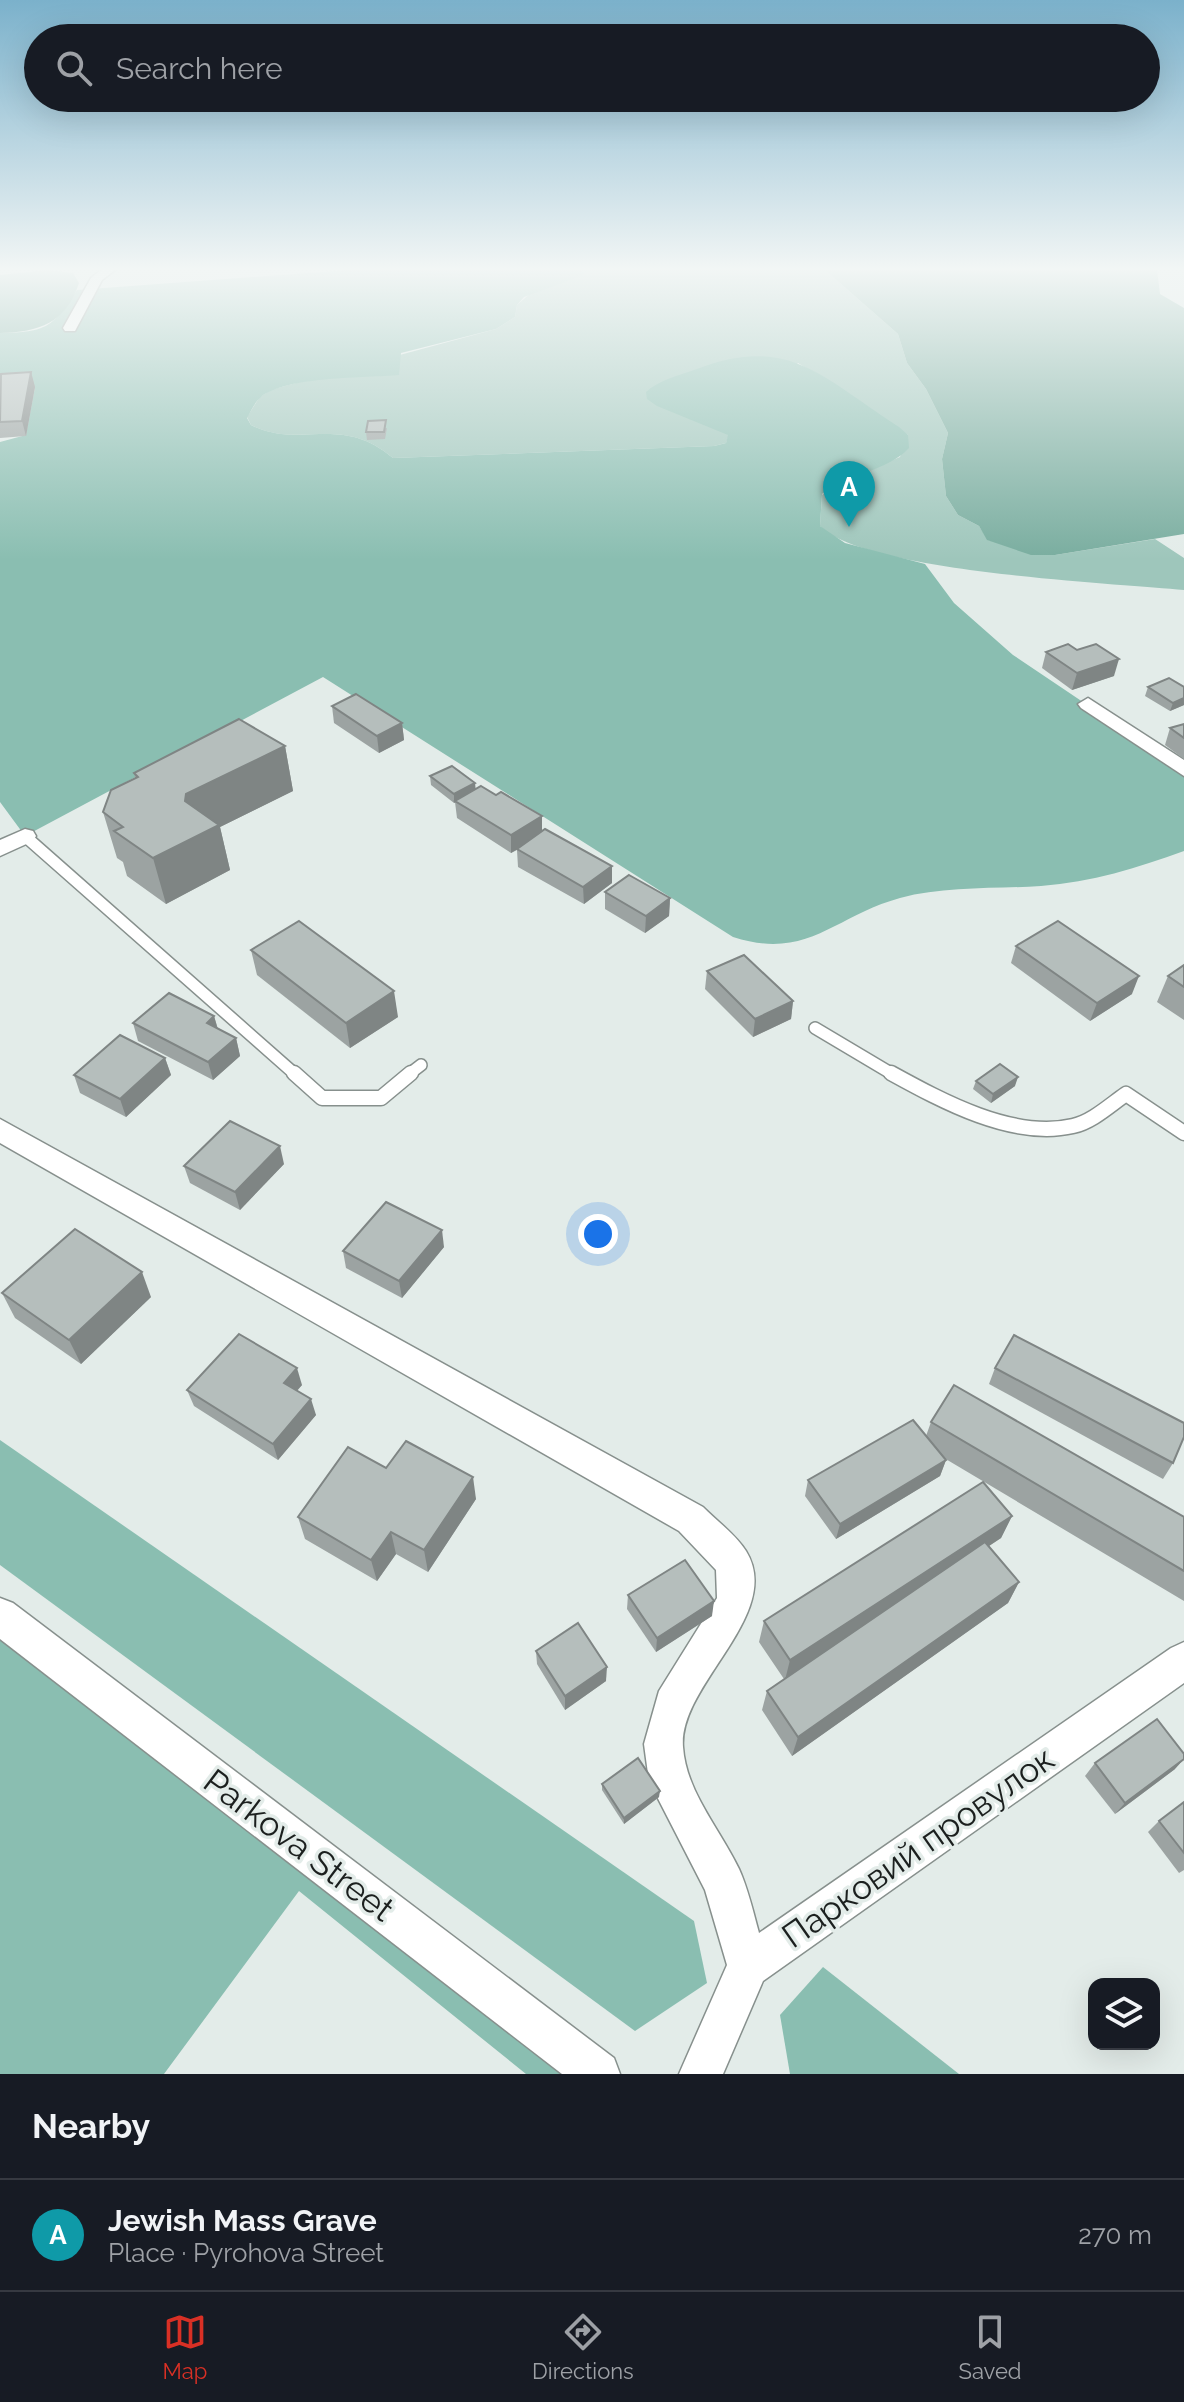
<!DOCTYPE html>
<meta charset="utf-8">
<style>
body{margin:0;font-family:Raleway,sans-serif;background:#20242c;color:#f1f3f6}
.controls{position:absolute;right:24px;bottom:24px;display:grid;overflow:hidden;border-radius:16px;box-shadow:0 8px 32px #0002}
.controls button{width:72px;height:72px;display:grid;place-items:center;padding:0;border:0;border-bottom:2px solid #363941;background:#171b24;color:#f1f3f6;font:40px sans-serif}
.you{position:absolute;left:598px;top:1234px;width:28px;height:28px;margin:-20px;border:6px solid #fff;border-radius:50%;background:#1a73e8;box-shadow:0 0 0 12px #1a73e833}
.badge{display:grid;place-items:center;width:52px;height:52px;border-radius:50%;background:#d93025;color:#fff;font-size:26px;font-weight:700}
.pin{position:absolute;translate:-50% -66px;filter:drop-shadow(0 2px 4px #0008)}
.pin::after{content:'';position:absolute;top:42px;width:28px;height:24px;background:inherit;clip-path:polygon(0 0,100% 0,50% 100%)}
.list{margin:0;padding:0;list-style:none}
h2{display:flex;justify-content:space-between;align-items:center;height:104px;margin:0;padding:0 32px;font-size:34px}
h2 small{font-size:26px;font-weight:400;color:#9ea1a6}
.list li{display:grid;grid-template-columns:52px 1fr auto;gap:24px;align-items:center;box-sizing:border-box;height:112px;padding:0 32px;border-top:2px solid #363941}
.list b{display:block;font-size:30px;white-space:nowrap}
.list p{margin:0;font-size:26px;white-space:nowrap;color:#9ea1a6}
.list em{font-size:26px;font-style:normal;color:#9ea1a6}
.icon{flex:none;width:44px;height:44px;fill:none;stroke:currentColor;stroke-width:2;stroke-linecap:round;stroke-linejoin:round}
.map{position:relative;flex:none;width:1184px;height:2074px;overflow:hidden}
.search{position:absolute;background:#171b24;box-shadow:0 8px 32px #0002;left:24px;right:24px;top:24px;height:88px;display:flex;align-items:center;gap:20px;box-sizing:border-box;padding:0 28px;border-radius:44px;color:#9ea1a6;font-size:30px}
.sheet{height:216px;background:#171b24}
nav{display:flex;justify-content:space-around;align-items:center;box-sizing:border-box;height:112px;border-top:2px solid #363941;background:#171b24;font-size:22px;color:#9ea1a6}
nav a{display:grid;justify-items:center;gap:4px}
nav .on{color:#d93025}
.map>svg:first-child{display:block}
</style>
<div class="map">
<svg width="1184" height="2074" viewBox="0 0 1184 2074">
<rect width="100%" height="100%" fill="#e3ece9"/>
<path fill="#9ec6bb" d="M 451,270 L 825,270 L 898,334 L 907,363 L 926,389 L 948,433 L 942,459 L 946,496 L 958,515 L 979,526 L 988,540 L 1055,555 L 1155,539 L 1184,558 L 1184,590 C 1111,583 864,572 820,526 L 822,495 L 834,484 L 900,457 L 908,435 L 798,363 L 721,430 L 729,435 L 726,443 L 714,446 L 393,458 C 340,413 301,450 251,425 L 247,417 L 259,398 L 270,390 L 496,329 L 515,317 L 517,305 L 532,292 Z"/>
<g fill="#8abeb1">
<path d="M 348,270 L 581,270 L 584,275 L 524,297 L 517,305 L 515,317 L 496,329 L 401,353 L 399,375 C 366,378 286,376 261,397 C 255,402 251,411 247,418 L 251,425 C 302,450 340,413 393,458 L 714,446 L 726,443 L 728,435 L 657,406 L 647,399 L 646,392 C 659,380 680,375 697,369 C 789,333 824,379 899,427 L 908,435 L 909,448 C 887,472 847,473 822,494 L 820,526 L 845,543 L 925,564 L 954,603 L 1013,655 L 1184,770 L 1184,851 C 1137,868 1092,882 1041,886 C 995,889 945,886 900,898 C 834,916 808,961 733,937 L 323,677 L 25,836 L 0,802 L 0,442 L 26,435 L 35,387 L 32,383 L 0,385 L 0,333 C 47,332 52,328 77,290 Z"/>
<polygon points="0,1440 694,1921 707,1983 635,2031 0,1565"/>
<polygon points="0,1616 598,2074 526,2074 299,1891 164,2074 0,2074"/>
<polygon points="823,1967 959,2074 790,2074 780,2015"/>
</g>
<g fill="#79ad9f">
<path d="M 48,270 L 73,273 L 79,283 C 66,323 39,332 0,333 L 0,275 Z"/>
<polygon points="825,270 1157,270 1160,294 1184,308 1184,534 1055,555 1031,555 987,540 979,526 958,515 946,496 942,459 948,433 926,389 907,363 898,334"/>
</g>
<g fill="none" stroke-linecap="round" stroke-linejoin="round">
<g stroke="#87908d" stroke-width="14">
<g id="service-far1">
<polyline points="25,836 296,1075"/>
<polyline points="815,1028 894,1075"/>
<polyline points="408,1075 421,1065"/>
</g>
</g>
<g stroke="#87908d" stroke-width="17">
<g id="service">
<polyline points="294,1073 322,1098 381,1098 411,1073"/>
<path d="M 891,1073 C 942,1101 1013,1140 1073,1126 C 1092,1122 1110,1105 1126,1094 L 1184,1133"/>
</g>
</g>
<g stroke="#87908d" stroke-width="3">
<g id="minor">
<polygon points="101,270 115,270 102,280 75,331 65,331 63,328 91,278"/>
<polygon points="1088,698 1184,760 1184,776 1081,708 1078,704"/>
<polygon points="25,829 33,831 36,836 33,841 0,856 0,840"/>
<path d="M 0,1119 L 703,1507 C 717,1521 736,1535 746,1551 C 785,1614 678,1685 683,1747 C 686,1792 720,1829 739,1869 C 748,1889 753,1911 759,1933 L 1171,1648 L 1184,1642 L 1184,1683 L 763,1981 L 723,2074 L 679,2074 L 727,1965 L 705,1890 L 649,1781 L 644,1744 L 659,1691 L 717,1598 L 716,1570 L 679,1531 L 0,1143 Z"/>
<polygon points="0,1598 13,1603 614,2058 620,2074 562,2074 0,1639"/>
</g>
</g>
<use href="#service-far1" stroke="#fff" stroke-width="11"/>
<use href="#service" stroke="#fff" stroke-width="14"/>
<use href="#minor" fill="#fff" fill-rule="evenodd"/>
</g>
<g fill="#9ca3a2">
<polygon points="31,372 35,387 26,436 0,438 0,377"/>
<polygon points="387,428 385,439 367,440 366,432"/>
<polygon points="1077,650 1114,676 1072,690 1042,668 1046,652"/>
<polygon points="1148,687 1184,687 1184,705 1170,711 1145,696"/>
<polygon points="332,706 402,723 404,740 379,753 334,723"/>
<polygon points="1184,724 1184,759 1165,745 1170,728"/>
<polygon points="285,746 293,791 220,827 230,870 166,904 127,876 123,862 117,858 103,812 135,778 134,773"/>
<polygon points="430,776 496,795 542,816 542,832 612,866 612,883 584,904 518,867 517,850 511,853 457,818 455,802 454,803 431,785"/>
<polygon points="605,892 670,898 669,916 645,933 605,909"/>
<polygon points="1016,946 1132,994 1090,1021 1011,963"/>
<polygon points="251,950 398,1017 350,1048 257,975"/>
<polygon points="1184,965 1184,1020 1157,1002 1168,976"/>
<polygon points="707,971 793,1001 791,1019 753,1037 705,989"/>
<polygon points="214,1016 218,1029 236,1038 240,1056 213,1080 138,1041 133,1023"/>
<polygon points="165,1058 171,1075 126,1117 80,1093 74,1075"/>
<polygon points="976,1081 1015,1086 991,1103 973,1089"/>
<polygon points="284,1164 240,1210 190,1183 184,1166"/>
<polygon points="444,1247 402,1298 346,1268 343,1251"/>
<polygon points="2,1293 151,1297 81,1364 15,1318"/>
<polygon points="995,1368 1173,1463 1163,1479 989,1384"/>
<polygon points="302,1385 297,1391 316,1415 278,1460 194,1406 187,1390"/>
<polygon points="931,1422 1184,1517 1184,1601 944,1458 946,1460 940,1476 836,1539 805,1496 808,1480 926,1436"/>
<polygon points="386,1468 476,1499 428,1572 396,1554 377,1581 305,1539 298,1517"/>
<polygon points="1012,1516 1001,1538 989,1546 1019,1582 1008,1603 792,1756 762,1710 767,1691 784,1679 759,1642 764,1621"/>
<polygon points="628,1595 712,1616 656,1652 627,1609"/>
<polygon points="536,1651 606,1681 565,1710 537,1664"/>
<polygon points="1095,1763 1175,1769 1115,1814 1085,1776"/>
<polygon points="602,1784 659,1797 624,1824 602,1790"/>
<polygon points="1184,1802 1184,1870 1179,1873 1148,1832 1159,1821"/>
</g>
<g fill="#7f8584">
<polygon points="31,372 35,387 26,436 22,421"/>
<polygon points="1119,659 1114,676 1072,690 1077,673"/>
<polygon points="1184,698 1184,705 1170,711 1173,703"/>
<polygon points="402,723 404,740 379,753 377,736"/>
<polygon points="285,746 293,791 220,827 230,870 166,904 153,858 185,801 186,794"/>
<polygon points="475,783 476,792 454,803 454,794"/>
<polygon points="542,816 542,834 511,853 511,835"/>
<polygon points="612,866 612,883 584,904 583,887"/>
<polygon points="670,898 669,916 645,933 646,916"/>
<polygon points="1139,976 1132,994 1090,1021 1097,1003"/>
<polygon points="394,991 398,1017 350,1048 346,1023"/>
<polygon points="793,1001 791,1019 753,1037 755,1019"/>
<polygon points="214,1016 219,1034 207,1023"/>
<polygon points="236,1038 240,1056 213,1080 208,1062"/>
<polygon points="165,1058 171,1075 126,1117 120,1099"/>
<polygon points="1018,1077 1015,1086 991,1103 993,1094"/>
<polygon points="280,1146 284,1164 240,1210 235,1192"/>
<polygon points="442,1230 444,1247 402,1298 399,1281"/>
<polygon points="142,1272 151,1297 81,1364 69,1340"/>
<polygon points="297,1368 302,1385 289,1399 284,1383"/>
<polygon points="311,1399 316,1415 278,1460 273,1444"/>
<polygon points="946,1460 940,1476 836,1539 840,1524"/>
<polygon points="473,1477 476,1499 428,1572 424,1550"/>
<polygon points="1012,1516 1001,1538 785,1680 790,1660"/>
<polygon points="391,1532 396,1554 377,1581 371,1560"/>
<polygon points="1019,1582 1008,1603 792,1756 798,1737"/>
<polygon points="714,1601 712,1616 656,1652 657,1638"/>
<polygon points="607,1667 606,1681 565,1710 565,1696"/>
<polygon points="1184,1759 1175,1769 1115,1814 1125,1803"/>
<polygon points="660,1791 659,1797 624,1824 624,1818"/>
</g>
<g fill="#b5bebc" stroke="#7f8584" stroke-width="2">
<polygon points="31,372 22,421 0,422 1,374"/>
<polygon points="386,420 384,432 366,432 368,421"/>
<polygon points="1068,644 1077,650 1096,644 1119,659 1077,673 1046,652"/>
<polygon points="1169,678 1184,687 1184,698 1173,703 1148,687"/>
<polygon points="356,694 402,723 377,736 332,706"/>
<polygon points="239,719 285,746 186,794 185,801 219,825 153,858 114,831 123,827 103,812 111,790 138,777 134,773"/>
<polygon points="1184,724 1184,738 1170,728"/>
<polygon points="452,766 475,783 454,794 430,776"/>
<polygon points="481,786 496,795 501,792 542,816 511,835 455,801"/>
<polygon points="545,829 612,866 583,887 517,849"/>
<polygon points="629,875 670,898 646,916 605,892"/>
<polygon points="299,921 394,991 346,1023 251,950"/>
<polygon points="1058,921 1139,976 1097,1003 1016,946"/>
<polygon points="744,955 793,1001 755,1019 707,971"/>
<polygon points="1184,965 1184,987 1168,976"/>
<polygon points="169,993 214,1016 207,1023 236,1038 208,1062 133,1023"/>
<polygon points="120,1035 165,1058 120,1099 74,1075"/>
<polygon points="1000,1064 1018,1077 993,1094 976,1081"/>
<polygon points="230,1121 280,1146 235,1192 184,1166"/>
<polygon points="386,1202 442,1230 399,1281 343,1251"/>
<polygon points="75,1229 142,1272 69,1340 2,1293"/>
<polygon points="239,1334 297,1368 284,1383 311,1399 273,1444 187,1390"/>
<polygon points="1014,1335 1184,1423 1184,1437 1173,1463 995,1368"/>
<polygon points="954,1385 1184,1517 1184,1571 931,1422"/>
<polygon points="913,1420 946,1460 840,1524 808,1480"/>
<polygon points="406,1441 473,1477 424,1550 391,1532 371,1560 298,1517 348,1447 386,1468"/>
<polygon points="983,1482 1012,1516 790,1660 764,1621"/>
<polygon points="985,1542 1019,1582 798,1737 767,1691"/>
<polygon points="685,1560 714,1601 657,1638 628,1595"/>
<polygon points="578,1623 607,1667 565,1696 536,1651"/>
<polygon points="1157,1719 1184,1754 1184,1759 1125,1803 1095,1763"/>
<polygon points="638,1758 660,1791 624,1818 602,1784"/>
<polygon points="1184,1802 1184,1853 1159,1821"/>
</g>
<linearGradient id="sky" x2="0" y2="1"><stop stop-color="#7bb1cb"/><stop offset="0.48" stop-color="#f2f6f5"/><stop offset="1" stop-color="#f2f6f5" stop-opacity="0"/></linearGradient>
<rect width="1184" height="560" fill="url(#sky)"/>
<g text-anchor="middle" dominant-baseline="central" stroke-width="7" stroke-linejoin="round" paint-order="stroke">
<g font-size="34" fill="#1b1f1e" stroke="#e3ece9">
<text transform="translate(299 1845) rotate(37)">Parkova Street</text>
<text transform="translate(918 1847) rotate(-35)">Парковий провулок</text>
</g>
</g>
</svg>
<div class="controls">
<button><svg class="icon" aria-label="layers" viewBox="0 0 24 24"><path d="M12 4l9 5-9 5-9-5zM3 14l9 5 9-5"/></svg></button>
</div>
<div class="you"></div>
<div class="pin badge" style="left:849px;top:527px;background:#0f9aa8">A</div>
<div class="search"><svg class="icon" aria-label="search" viewBox="0 0 24 24"><circle cx="10" cy="10" r="6"/><path d="M15 15l6 6"/></svg>Search here</div>
</div>
<section class="sheet">
<h2>Nearby<small></small></h2>
<ul class="list">
<li><span class="badge" style="background:#0f9aa8">A</span><div><b>Jewish Mass Grave</b><p>Place · Pyrohova Street</p></div><em>270 m</em></li>
</ul>
</section>
<nav>
<a class="on"><svg class="icon" aria-label="map" viewBox="0 0 24 24"><path d="M3 6l6-2 6 2 6-2v14l-6 2-6-2-6 2zM9 4v14M15 6v14"/></svg>Map</a>
<a><svg class="icon" aria-label="directions" viewBox="0 0 24 24"><path d="M12 3l9 9-9 9-9-9zM9 14v-3h6M13 9l2 2-2 2"/></svg>Directions</a>
<a><svg class="icon" aria-label="saved" viewBox="0 0 24 24"><path d="M7 4h10v16l-5-4-5 4z"/></svg>Saved</a>
</nav>
